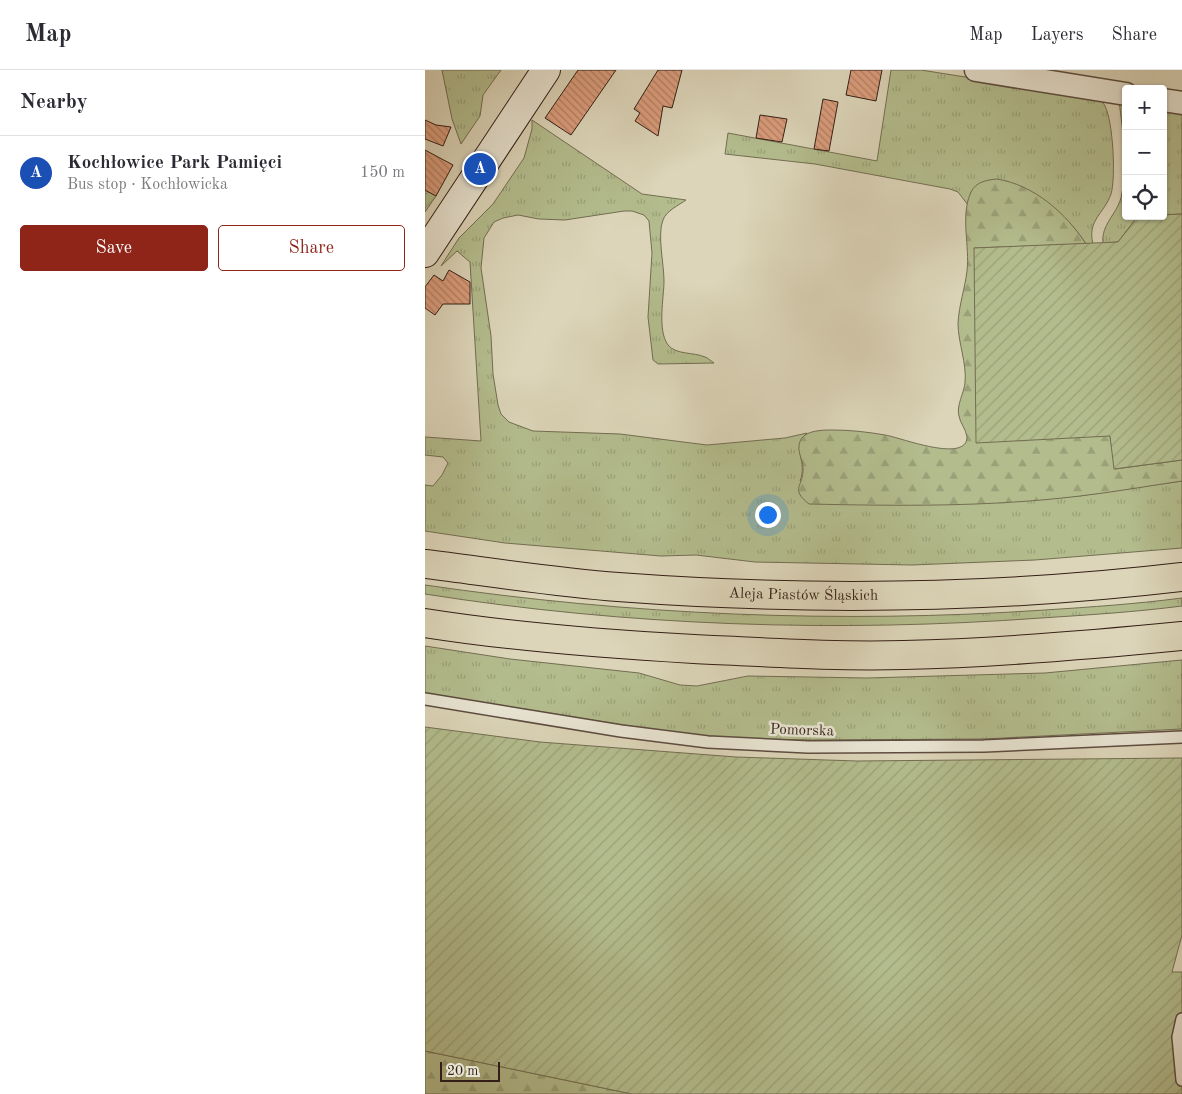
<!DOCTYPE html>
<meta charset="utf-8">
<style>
body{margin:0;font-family:"Old Standard TT",serif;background:#f7f7f7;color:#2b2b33}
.controls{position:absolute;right:15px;top:15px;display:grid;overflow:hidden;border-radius:5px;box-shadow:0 1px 4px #0004}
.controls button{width:45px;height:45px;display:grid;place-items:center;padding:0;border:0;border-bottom:1px solid #e1e1e2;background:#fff;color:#2b2b33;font:25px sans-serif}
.scale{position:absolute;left:15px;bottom:12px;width:60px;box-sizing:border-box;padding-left:5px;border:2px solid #331f17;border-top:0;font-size:14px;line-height:18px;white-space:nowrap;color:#331f17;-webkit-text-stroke:4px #e8e4d2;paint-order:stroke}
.you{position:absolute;left:342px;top:444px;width:18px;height:18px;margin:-12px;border:4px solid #fff;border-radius:50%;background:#1a73e8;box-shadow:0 0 0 8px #1a73e833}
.badge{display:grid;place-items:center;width:32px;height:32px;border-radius:50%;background:#8f2418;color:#fff;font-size:16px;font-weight:700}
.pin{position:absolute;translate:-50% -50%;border:2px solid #fff;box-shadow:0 1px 5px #0006}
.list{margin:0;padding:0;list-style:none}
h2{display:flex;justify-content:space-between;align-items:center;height:65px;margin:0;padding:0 20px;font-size:21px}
h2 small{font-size:16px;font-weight:400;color:#7c7c81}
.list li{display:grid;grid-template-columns:32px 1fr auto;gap:15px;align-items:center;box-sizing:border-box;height:75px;padding:0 20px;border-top:1px solid #e1e1e2}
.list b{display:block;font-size:19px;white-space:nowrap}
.list p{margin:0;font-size:16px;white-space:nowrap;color:#7c7c81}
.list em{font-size:16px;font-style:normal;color:#7c7c81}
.actions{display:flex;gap:10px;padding:15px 20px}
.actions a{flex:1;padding:11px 0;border:1px solid #8f2418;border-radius:5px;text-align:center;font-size:18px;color:#8f2418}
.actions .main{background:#8f2418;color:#fff}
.icon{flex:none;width:28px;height:28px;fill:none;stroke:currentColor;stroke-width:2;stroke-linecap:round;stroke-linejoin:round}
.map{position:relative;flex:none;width:757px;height:1024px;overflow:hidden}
header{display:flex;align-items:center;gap:30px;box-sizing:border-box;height:70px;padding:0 25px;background:#fff;border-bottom:1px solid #e1e1e2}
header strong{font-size:24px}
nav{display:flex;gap:28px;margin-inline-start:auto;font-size:18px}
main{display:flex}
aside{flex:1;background:#fff}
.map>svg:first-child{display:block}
</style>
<header>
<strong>Map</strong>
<nav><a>Map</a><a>Layers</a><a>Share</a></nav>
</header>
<main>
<aside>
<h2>Nearby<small></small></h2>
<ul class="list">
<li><span class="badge" style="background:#1a4fb4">A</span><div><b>Kochłowice Park Pamięci</b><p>Bus stop · Kochłowicka</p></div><em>150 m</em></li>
</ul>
<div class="actions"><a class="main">Save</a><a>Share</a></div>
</aside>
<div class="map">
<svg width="757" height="1024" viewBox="0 0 757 1024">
<defs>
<pattern id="grass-tufts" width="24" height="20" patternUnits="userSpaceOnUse" patternTransform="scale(1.25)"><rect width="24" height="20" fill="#b3bc8d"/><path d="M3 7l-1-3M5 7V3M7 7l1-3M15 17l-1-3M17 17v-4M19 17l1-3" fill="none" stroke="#9aa179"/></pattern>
<pattern id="forest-firs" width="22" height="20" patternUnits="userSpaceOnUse" patternTransform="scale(1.25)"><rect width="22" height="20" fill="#b3bc8d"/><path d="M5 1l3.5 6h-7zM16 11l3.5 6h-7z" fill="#9aa179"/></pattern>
<pattern id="garden-furrows" width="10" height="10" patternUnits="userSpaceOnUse" patternTransform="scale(1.25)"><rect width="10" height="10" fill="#b3bc8d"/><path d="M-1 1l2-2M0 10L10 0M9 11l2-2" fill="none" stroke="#9aa179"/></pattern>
<pattern id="building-back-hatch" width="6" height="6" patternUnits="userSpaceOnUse" patternTransform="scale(1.25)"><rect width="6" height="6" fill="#db9d7c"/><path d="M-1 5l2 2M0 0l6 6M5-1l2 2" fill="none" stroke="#b27f65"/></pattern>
</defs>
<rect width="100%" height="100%" fill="#dcd5b9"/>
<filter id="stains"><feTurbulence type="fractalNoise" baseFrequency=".004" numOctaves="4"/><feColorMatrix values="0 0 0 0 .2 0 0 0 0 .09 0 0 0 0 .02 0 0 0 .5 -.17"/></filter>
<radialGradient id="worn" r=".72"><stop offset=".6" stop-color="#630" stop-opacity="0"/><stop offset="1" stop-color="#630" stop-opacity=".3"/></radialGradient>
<g fill="url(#grass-tufts)" stroke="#736e52">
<polygon points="17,0 76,0 58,25 55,46 36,74 27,49"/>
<path d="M 466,0 L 496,0 L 667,27 C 673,29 677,30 680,36 C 688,51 691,108 686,124 C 679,144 662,150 668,174 L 661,174 C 639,141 616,126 581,111 L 546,122 L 543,135 L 533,122 L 525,119 L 390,94 L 300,84 L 303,63 L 452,91 Z"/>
<path d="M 694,31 L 701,32 L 701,146 L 713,146 L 693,172 L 678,173 C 676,155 691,145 696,128 C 703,98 698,61 694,31 Z"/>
<polygon points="738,37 757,39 757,144 738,145"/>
<path d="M 107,50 L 217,124 L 261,130 C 254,135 241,141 238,150 C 232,164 239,194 239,211 C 239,227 232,260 243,275 C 251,285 269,282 280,287 C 283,288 286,291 289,293 L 233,294 L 228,290 L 223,247 L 227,183 L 224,151 L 219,145 L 207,141 L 199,141 L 140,150 L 114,149 L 93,145 L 78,148 L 69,152 L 59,168 L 56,198 L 66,266 L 68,304 L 73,335 L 76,344 L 84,352 L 108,361 L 195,364 L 282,375 L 360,368 L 382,363 C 366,378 383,392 375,411 L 654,426 L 757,411 L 757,478 L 610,490 L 487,495 L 330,492 L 271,485 L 236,486 L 80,473 L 0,461 L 0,415 L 8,416 L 17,405 L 23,393 L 18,387 L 0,385 L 0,367 L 56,371 L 45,192 L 32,181 L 16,196 L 34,168 L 68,134 L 99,88 L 107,59 Z"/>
<path d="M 0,515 C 205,545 413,554 620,540 C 666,537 711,534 757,528 L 757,536 C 710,542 663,545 616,548 C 411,563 203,556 0,524 Z"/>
<polygon points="0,576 85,589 214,603 255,615 272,616 323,606 442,608 620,603 757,590 757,659 558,669 385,670 325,669 282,666 198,655 0,623"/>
</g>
<g fill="url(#forest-firs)" stroke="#736e52">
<path d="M 572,109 C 609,115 641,143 661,174 L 549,178 L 685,366 L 690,399 L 757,390 L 757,411 C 723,416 689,422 655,426 C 565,437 474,436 384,434 C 364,418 379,417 378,398 C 378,391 373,383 374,376 C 375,360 396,360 408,360 C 425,360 443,362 460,365 C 474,367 542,394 542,367 C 541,359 535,353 534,346 C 531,336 539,323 540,313 C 542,293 533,273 533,253 C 534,235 540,218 542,201 C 545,176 535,146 546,122 C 551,112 561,110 572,109 Z"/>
<polygon points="0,981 207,1024 0,1024"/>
</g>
<g fill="url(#garden-furrows)" stroke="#736e52">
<polygon points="0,120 11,126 0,142"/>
<polygon points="757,144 757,390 689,399 685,366 551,373 549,178 693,172 713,146"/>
<polygon points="0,657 115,672 311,687 432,691 757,688 757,865 747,902 757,902 757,1024 207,1024 0,981"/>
</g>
<g fill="url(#building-back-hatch)" stroke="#331f17">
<polygon points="153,0 191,0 146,65 120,48"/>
<polygon points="233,0 257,0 247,38 238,36 233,66 210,51 215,43 209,39"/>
<polygon points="426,0 457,0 451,31 421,25"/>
<polygon points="398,29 413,32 404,81 389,79"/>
<polygon points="335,45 362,49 357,72 331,68"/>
<polygon points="0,50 11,55 26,57 18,76 0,69"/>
<polygon points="0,80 28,95 11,126 0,120"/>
<polygon points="24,200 45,212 45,234 18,234 10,245 0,238 0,217 9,205 18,211"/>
</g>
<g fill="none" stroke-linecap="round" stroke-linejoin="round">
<g stroke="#5d4c40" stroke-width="14">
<g id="lane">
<polyline points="0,629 196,661 283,672 383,677 559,676 757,667"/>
<polyline points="757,949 753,967 757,1010"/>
</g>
</g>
<g stroke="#5d4c40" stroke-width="25">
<g id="street">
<polyline points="551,0 701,24"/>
<polyline points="738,30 757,33"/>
</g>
</g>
<g stroke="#331f17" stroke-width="30">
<polyline id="secondary" points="0,183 121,0"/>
</g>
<g stroke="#331f17" stroke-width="30">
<g id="highway">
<path id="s1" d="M 0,494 C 64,502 129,512 193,517 C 381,531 570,529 757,507"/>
<path d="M 0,553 C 89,567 179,574 269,579 C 339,582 409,587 479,585 C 572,583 665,575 757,566"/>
</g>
</g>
<use href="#lane" stroke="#e8e4d2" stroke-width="11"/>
<use href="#street" stroke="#e8e4d2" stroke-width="22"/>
<use href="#secondary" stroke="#e8e4d2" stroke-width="28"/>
<use href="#highway" stroke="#dcd5b9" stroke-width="28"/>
</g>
<g text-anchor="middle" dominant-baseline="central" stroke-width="5" stroke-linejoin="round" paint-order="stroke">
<g font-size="15" fill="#331f17" stroke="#e8e4d2">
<text stroke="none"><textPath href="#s1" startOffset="380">Aleja Piastów Śląskich</textPath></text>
<text transform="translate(377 661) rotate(2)">Pomorska</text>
</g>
</g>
<rect width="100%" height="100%" filter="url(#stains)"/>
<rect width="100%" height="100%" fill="url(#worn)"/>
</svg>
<div class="controls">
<button>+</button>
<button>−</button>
<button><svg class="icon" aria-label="locate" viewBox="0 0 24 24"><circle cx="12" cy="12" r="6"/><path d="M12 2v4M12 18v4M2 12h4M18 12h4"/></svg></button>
</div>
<div class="scale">20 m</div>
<div class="you"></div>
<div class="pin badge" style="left:55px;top:99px;background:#1a4fb4">A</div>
</div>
</main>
